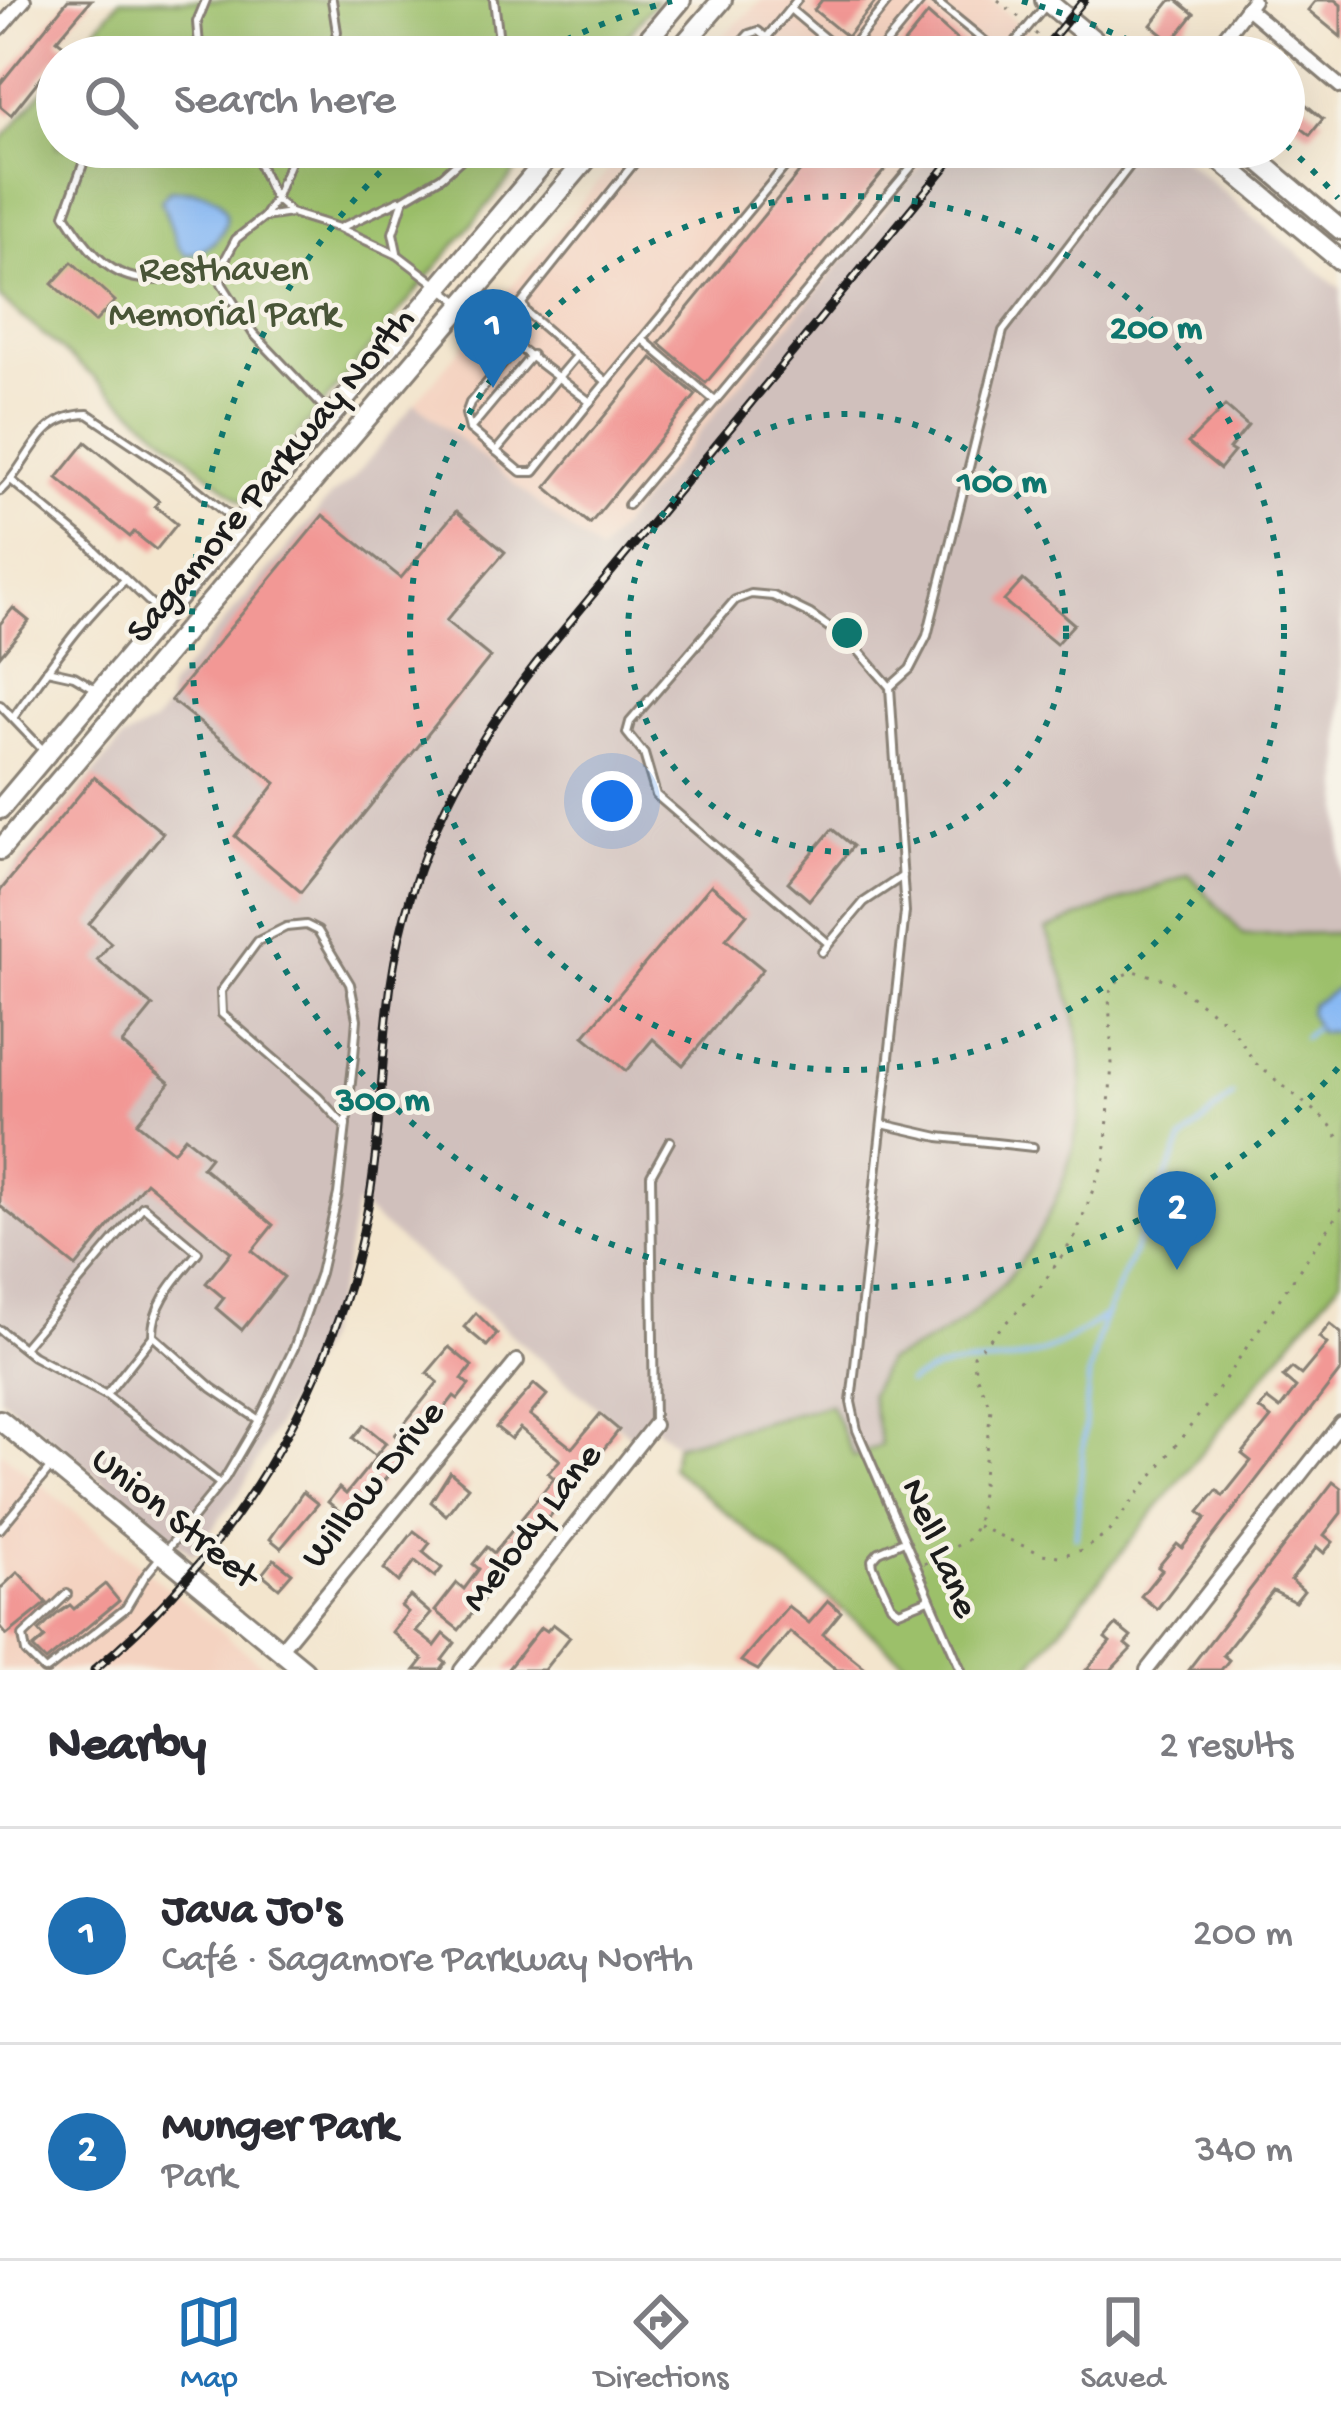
<!DOCTYPE html>
<meta charset="utf-8">
<style>
body{margin:0;font-family:"Gochi Hand",sans-serif;background:#f2f2f3;color:#2b2b33}
.you{position:absolute;left:612px;top:801px;width:42px;height:42px;margin:-30px;border:9px solid #fff;border-radius:50%;background:#1a73e8;box-shadow:0 0 0 18px #1a73e833}
.badge{display:grid;place-items:center;width:78px;height:78px;border-radius:50%;background:#1f6fb2;color:#fff;font-size:39px;font-weight:700}
.pin{position:absolute;translate:-50% -99px;filter:drop-shadow(0 3px 6px #0008)}
.pin::after{content:'';position:absolute;top:63px;width:42px;height:36px;background:inherit;clip-path:polygon(0 0,100% 0,50% 100%)}
.list{margin:0;padding:0;list-style:none}
h2{display:flex;justify-content:space-between;align-items:center;height:156px;margin:0;padding:0 48px;font-size:51px}
h2 small{font-size:39px;font-weight:400;color:#7c7c81}
.list li{display:grid;grid-template-columns:78px 1fr auto;gap:36px;align-items:center;box-sizing:border-box;height:216px;padding:0 48px;border-top:3px solid #e1e1e2}
.list b{display:block;font-size:45px;white-space:nowrap}
.list p{margin:0;font-size:39px;white-space:nowrap;color:#7c7c81}
.list em{font-size:39px;font-style:normal;color:#7c7c81}
.icon{flex:none;width:66px;height:66px;fill:none;stroke:currentColor;stroke-width:2;stroke-linecap:round;stroke-linejoin:round}
.map{position:relative;flex:none;width:1341px;height:1670px;overflow:hidden}
.search{position:absolute;background:#fff;box-shadow:0 12px 48px #0002;left:36px;right:36px;top:36px;height:132px;display:flex;align-items:center;gap:30px;box-sizing:border-box;padding:0 42px;border-radius:66px;color:#7c7c81;font-size:45px}
.sheet{height:588px;background:#fff}
nav{display:flex;justify-content:space-around;align-items:center;box-sizing:border-box;height:168px;border-top:3px solid #e1e1e2;background:#fff;font-size:33px;color:#7c7c81}
nav a{display:grid;justify-items:center;gap:6px}
nav .on{color:#1f6fb2}
.map>svg:first-child{display:block}
</style>
<div class="map">
<svg width="1341" height="1670" viewBox="0 0 1341 1670">
<rect width="100%" height="100%" fill="#f7f3e8"/>
<filter id="ink" filterUnits="userSpaceOnUse"><feTurbulence type="fractalNoise" baseFrequency=".00833" numOctaves="2"/><feDisplacementMap in="SourceGraphic" scale="24" xChannelSelector="R" yChannelSelector="G"/><feConvolveMatrix kernelMatrix="1 2 1 2 8 2 1 2 1" color-interpolation-filters="sRGB"/></filter>
<filter id="wash" filterUnits="userSpaceOnUse"><feTurbulence type="fractalNoise" baseFrequency=".004" numOctaves="4" result="noise"/><feDisplacementMap in="SourceGraphic" scale="48" xChannelSelector="R" yChannelSelector="G"/><feGaussianBlur stdDeviation="2.7" result="paint"/><feColorMatrix in="noise" values="0 0 0 0 0 0 0 0 0 0 0 0 0 0 0 0 0 1.4 0 .05"/><feComposite in="paint" operator="in"/></filter>
<g filter="url(#wash)">
<rect width="100%" height="100%" fill="#f3e5cd"/>
<g fill="#f4d3c1">
<polygon points="762,0 992,0 1031,34 1012,57 701,57"/>
<polygon points="627,147 937,147 598,553 415,403"/>
<polygon points="0,1451 268,1670 0,1670"/>
</g>
<polygon fill="#d0c0bc" points="937,147 1169,147 1341,289 1341,933 1244,935 1046,930 1063,971 1081,1050 1081,1106 1069,1161 1049,1214 1021,1261 982,1305 927,1345 886,1361 870,1394 881,1445 854,1457 829,1405 676,1445 648,1420 632,1437 356,1203 344,1271 320,1346 240,1492 193,1555 0,1397 0,886 122,740 154,723 168,705 168,689 330,497 353,479 415,403 599,553"/>
<g fill="#9cc06a" stroke="#5c6e43" stroke-width="3">
<polygon points="120,0 657,0 610,57 72,57"/>
<polygon points="57,74 57,147 536,147 242,502 0,298 0,142"/>
<path d="M 1189,874 L 1244,935 L 1341,933 L 1341,1279 L 1027,1670 L 915,1670 L 671,1467 L 676,1445 L 830,1404 L 854,1457 L 881,1445 L 870,1394 L 886,1361 C 921,1347 953,1331 981,1305 C 1050,1245 1092,1136 1080,1045 C 1074,1005 1062,968 1046,930 Z"/>
</g>
<g fill="#88b9f4" stroke="#526a88" stroke-width="3">
<path d="M 170,190 C 182,190 199,190 210,195 C 246,214 215,252 186,255 L 178,246 L 161,200 Z"/>
<polygon points="1341,986 1341,1031 1319,1032 1309,1012 1311,1005"/>
</g>
<g fill="none" stroke-linecap="round" stroke-linejoin="round">
<g stroke="#88b9f4" stroke-width="4.5">
<polyline points="1304,1037 1315,1028"/>
<path d="M 908,1383 C 951,1357 973,1368 1018,1359 C 1051,1352 1076,1337 1103,1317"/>
<polyline points="1076,1537 1089,1374 1102,1324 1182,1141 1233,1095"/>
</g>
</g>
<g id="blocks">
<g fill="#f29895">
<polygon points="68,0 91,0 57,40 80,57 57,57 11,115 0,106 0,84"/>
<polygon points="822,0 877,0 847,37 814,10"/>
<polygon points="1171,0 1177,0 1194,14 1172,42 1151,25"/>
<polygon points="1316,0 1335,0 1341,5 1341,37 1308,10"/>
<polygon points="928,14 977,57 893,57"/>
<polygon points="1298,98 1323,119 1310,135 1285,115"/>
<polygon points="820,147 904,147 706,383 659,343"/>
<polygon points="72,262 115,301 95,322 52,284"/>
<polygon points="652,358 696,395 590,524 546,487"/>
<polygon points="1225,406 1248,426 1229,449 1234,452 1220,469 1188,443"/>
<polygon points="86,442 159,501 155,506 177,524 156,550 134,532 130,537 57,478"/>
<polygon points="456,511 505,552 446,621 490,657 301,892 235,836 276,783 171,700 323,515 401,578"/>
<polygon points="1023,580 1074,624 1056,644 1004,601"/>
<polygon points="13,608 29,621 0,656 0,624"/>
<polygon points="94,777 163,833 89,924 111,943 97,960 153,1006 122,1044 170,1083 137,1123 173,1152 185,1137 210,1157 202,1167 273,1225 252,1251 284,1277 242,1330 216,1308 224,1298 206,1283 231,1252 146,1182 76,1267 0,1206 0,891"/>
<polygon points="832,829 853,846 809,900 788,882"/>
<polygon points="711,885 747,914 726,939 763,969 683,1065 653,1039 626,1071 584,1036"/>
<polygon points="476,1313 497,1334 487,1346 464,1327"/>
<polygon points="1330,1324 1341,1333 1341,1370 1157,1609 1141,1596 1162,1570 1158,1567 1177,1544 1182,1548 1206,1518 1199,1512 1217,1490 1223,1496 1251,1461 1242,1454 1271,1418 1259,1409 1267,1399 1280,1409 1296,1388 1283,1377 1292,1368 1301,1375 1327,1344 1319,1337"/>
<polygon points="449,1347 472,1366 462,1379 469,1385 458,1399 454,1396 412,1450 395,1435 438,1382 427,1373"/>
<polygon points="534,1384 547,1395 530,1415 572,1448 600,1414 619,1430 459,1630 435,1611 457,1583 464,1589 479,1569 473,1564 487,1547 494,1553 554,1478 548,1473 560,1460 520,1428 511,1439 496,1427"/>
<polygon points="364,1425 386,1443 375,1456 353,1438"/>
<polygon points="377,1456 393,1470 350,1520 328,1502 339,1488 346,1494"/>
<polygon points="450,1472 468,1487 446,1515 431,1502"/>
<polygon points="1333,1482 1341,1488 1341,1513 1324,1535 1333,1542 1324,1553 1317,1547 1291,1580 1304,1591 1295,1602 1273,1591 1223,1655 1229,1660 1221,1670 1188,1670"/>
<polygon points="303,1492 318,1504 281,1548 270,1539"/>
<polygon points="414,1531 430,1543 423,1552 442,1568 435,1577 415,1561 399,1582 384,1569"/>
<polygon points="274,1559 292,1573 279,1588 262,1574"/>
<polygon points="18,1572 47,1603 7,1635 0,1627 0,1589"/>
<polygon points="105,1584 119,1601 46,1661 33,1648 45,1638 39,1631 57,1614 70,1605 74,1609"/>
<polygon points="410,1596 431,1614 416,1631 435,1646 444,1634 455,1643 442,1660 446,1663 441,1670 415,1670 423,1660 392,1632 408,1612 401,1606"/>
<polygon points="828,1601 841,1612 823,1634 868,1670 837,1670 790,1632 758,1670 741,1661 788,1606 809,1623"/>
<polygon points="553,1624 570,1637 544,1670 507,1670 541,1627 547,1631"/>
<polygon points="1116,1625 1131,1637 1125,1644 1131,1649 1111,1670 1086,1670 1110,1642 1105,1638"/>
</g>
</g>
</g>
<g filter="url(#ink)">
<use href="#blocks" fill-opacity="0" stroke="#888074" stroke-width="3"/>
<g fill="none" stroke-linecap="round" stroke-linejoin="round">
<g stroke="#888074" stroke-width="12">
<g id="service">
<polyline points="494,0 501,57"/>
<polyline points="934,0 1004,57"/>
<polyline points="790,9 847,57"/>
<polyline points="767,37 797,0"/>
<polyline points="845,55 889,0"/>
<polyline points="200,57 197,22 206,0"/>
<polyline points="331,57 337,32 332,0"/>
<polyline points="728,57 749,34 758,31 791,57"/>
<polyline points="875,57 922,0"/>
<polyline points="1003,57 1047,4"/>
<path d="M 94,147 L 87,153 L 65,214 C 111,288 137,287 219,271"/>
<polyline points="251,147 275,199 264,217"/>
<polyline points="289,211 275,199 296,147"/>
<polyline points="342,227 400,200"/>
<polyline points="397,252 393,233 404,199 441,177 475,147"/>
<polyline points="642,339 715,401"/>
<polyline points="576,356 496,451 521,472 534,472 590,402"/>
<polyline points="607,382 526,312 522,303 647,147"/>
<polyline points="329,413 253,333 222,284 219,271 236,239 264,217 291,213 339,228 398,255 590,402 801,147"/>
<polyline points="470,429 466,414 470,403 519,345"/>
<polyline points="496,451 470,429 532,355"/>
<polyline points="12,481 86,542 161,613"/>
<path d="M 0,491 C 32,462 36,415 88,414 L 182,477 L 237,522"/>
<polyline points="628,505 928,147"/>
<polyline points="47,670 74,676 94,688"/>
<polyline points="891,686 910,669 927,636 1003,331 1144,147"/>
<polyline points="0,705 43,750"/>
<path d="M 13,718 C 48,670 80,619 125,580"/>
<polyline points="828,943 656,795 644,754 627,733 630,722 735,600 751,594 773,596 810,614 853,644 890,687 905,912 851,1402 857,1430 961,1670"/>
<polyline points="822,952 864,902 903,876"/>
<polyline points="882,1124 939,1137 1033,1147"/>
<polyline points="0,1330 33,1356 106,1395 220,1484"/>
<path d="M 23,1348 L 143,1206 L 198,1252 C 179,1276 152,1302 153,1336"/>
<polyline points="106,1395 153,1336 212,1388 259,1420"/>
<polyline points="654,1425 651,1175 670,1141"/>
<polyline points="0,1529 51,1467"/>
<polyline points="904,1541 879,1552 872,1560 873,1566 891,1605 899,1611 929,1599"/>
<polyline points="44,1670 26,1652 23,1636 67,1594"/>
<polyline points="47,1670 126,1608 145,1576 225,1478 259,1420 294,1348 320,1273 338,1194 354,1056 357,1019 350,984 318,931 306,925 286,927 258,941 221,991 222,1014 318,1097 345,1126"/>
</g>
</g>
<g stroke="#888074" stroke-width="18">
<g id="minor">
<polyline points="1247,8 1341,87"/>
<polyline points="0,28 24,0"/>
<polyline points="1209,57 1253,0"/>
<polyline points="280,1650 517,1361"/>
<polyline points="461,1670 654,1425"/>
<polyline points="1147,1670 1341,1423"/>
</g>
</g>
<g stroke="#888074" stroke-width="24">
<g id="secondary">
<polyline points="1045,0 1114,57"/>
<polyline points="1204,147 1341,261"/>
<polyline points="1243,147 1341,230"/>
<polyline points="0,1420 304,1670"/>
</g>
</g>
<g stroke="#888074" stroke-width="24">
<g id="primary">
<polyline points="633,57 681,0"/>
<polyline points="673,57 722,0"/>
<polyline points="0,809 557,147"/>
<polyline points="0,850 597,147"/>
</g>
</g>
<g stroke="#888074" stroke-width="3" stroke-dasharray="3 9" stroke-linecap="butt">
<polyline points="998,0 1020,18"/>
<polyline points="1035,33 1064,57"/>
<polyline points="1177,147 1192,159"/>
<polyline points="977,1526 1042,1554 1059,1556 1082,1550 1106,1535 1210,1401 1341,1209"/>
<polyline points="924,1564 967,1540 977,1526 991,1409 975,1373 974,1355 1039,1289 1075,1237 1105,1158 1112,1064 1109,995 1120,977 1134,971 1171,981 1231,1026 1255,1063 1328,1122 1341,1141"/>
</g>
<use href="#service" stroke="#fff" stroke-width="6"/>
<use href="#minor" stroke="#fff" stroke-width="12"/>
<use href="#secondary" stroke="#fff" stroke-width="18"/>
<use href="#primary" stroke="#fff" stroke-width="18"/>
<g stroke="#1c1c1c" stroke-width="9">
<g id="rail">
<polyline points="1037,57 1084,0"/>
<path d="M 94,1670 C 230,1555 332,1393 366,1217 C 380,1149 380,1078 388,1009 C 401,877 457,765 537,662 L 962,147"/>
</g>
</g>
<use href="#rail" stroke="#f7f3e8" stroke-width="4.5" stroke-dasharray="14" stroke-linecap="butt"/>
</g>
</g>
<g fill="none" stroke="#0f766e" stroke-width="6" stroke-dasharray="6 12">
<circle cx="847" cy="633" r="219"/>
<circle cx="847" cy="633" r="437"/>
<path d="M1338 1068A656 656 0 1 1 404 149M534 56A656 656 0 0 1 672 1M1022 1A656 656 0 0 1 1160 56M1286 145A656 656 0 0 1 1338 198"/>
</g>
<g text-anchor="middle" dominant-baseline="central" stroke-width="9" stroke-linejoin="round" paint-order="stroke">
<g font-size="39" fill="#495537" stroke="#f7f3e8">
<text x="224" y="272">Resthaven<tspan x="224" dy="45">Memorial Park</tspan></text>
</g>
<g font-size="39" fill="#1c1c1c" stroke="#f7f3e8">
<text transform="translate(273 477) rotate(-50)">Sagamore Parkway North</text>
<text transform="translate(375 1486) rotate(-51)">Willow Drive</text>
<text transform="translate(173 1520) rotate(39)">Union Street</text>
<text transform="translate(534 1529) rotate(-52)">Melody Lane</text>
<text transform="translate(937 1549) rotate(67)">Nell Lane</text>
</g>
</g>
<circle cx="847" cy="633" r="18" fill="#0f766e" stroke="#f7f3e8" stroke-width="6"/>
<g font-size="36" text-anchor="middle" font-weight="bold" fill="#0f766e" stroke="#f7f3e8" stroke-width="9" stroke-linejoin="round" paint-order="stroke">
<text x="1156" y="337">200 m</text>
<text x="1002" y="491">100 m</text>
<text x="383" y="1109">300 m</text>
</g>
</svg>
<div class="you"></div>
<div class="pin badge" style="left:493px;top:388px">1</div>
<div class="pin badge" style="left:1177px;top:1270px">2</div>
<div class="search"><svg class="icon" aria-label="search" viewBox="0 0 24 24"><circle cx="10" cy="10" r="6"/><path d="M15 15l6 6"/></svg>Search here</div>
</div>
<section class="sheet">
<h2>Nearby<small>2 results</small></h2>
<ul class="list">
<li><span class="badge">1</span><div><b>Java Jo's</b><p>Café · Sagamore Parkway North</p></div><em>200 m</em></li>
<li><span class="badge">2</span><div><b>Munger Park</b><p>Park</p></div><em>340 m</em></li>
</ul>
</section>
<nav>
<a class="on"><svg class="icon" aria-label="map" viewBox="0 0 24 24"><path d="M3 6l6-2 6 2 6-2v14l-6 2-6-2-6 2zM9 4v14M15 6v14"/></svg>Map</a>
<a><svg class="icon" aria-label="directions" viewBox="0 0 24 24"><path d="M12 3l9 9-9 9-9-9zM9 14v-3h6M13 9l2 2-2 2"/></svg>Directions</a>
<a><svg class="icon" aria-label="saved" viewBox="0 0 24 24"><path d="M7 4h10v16l-5-4-5 4z"/></svg>Saved</a>
</nav>
